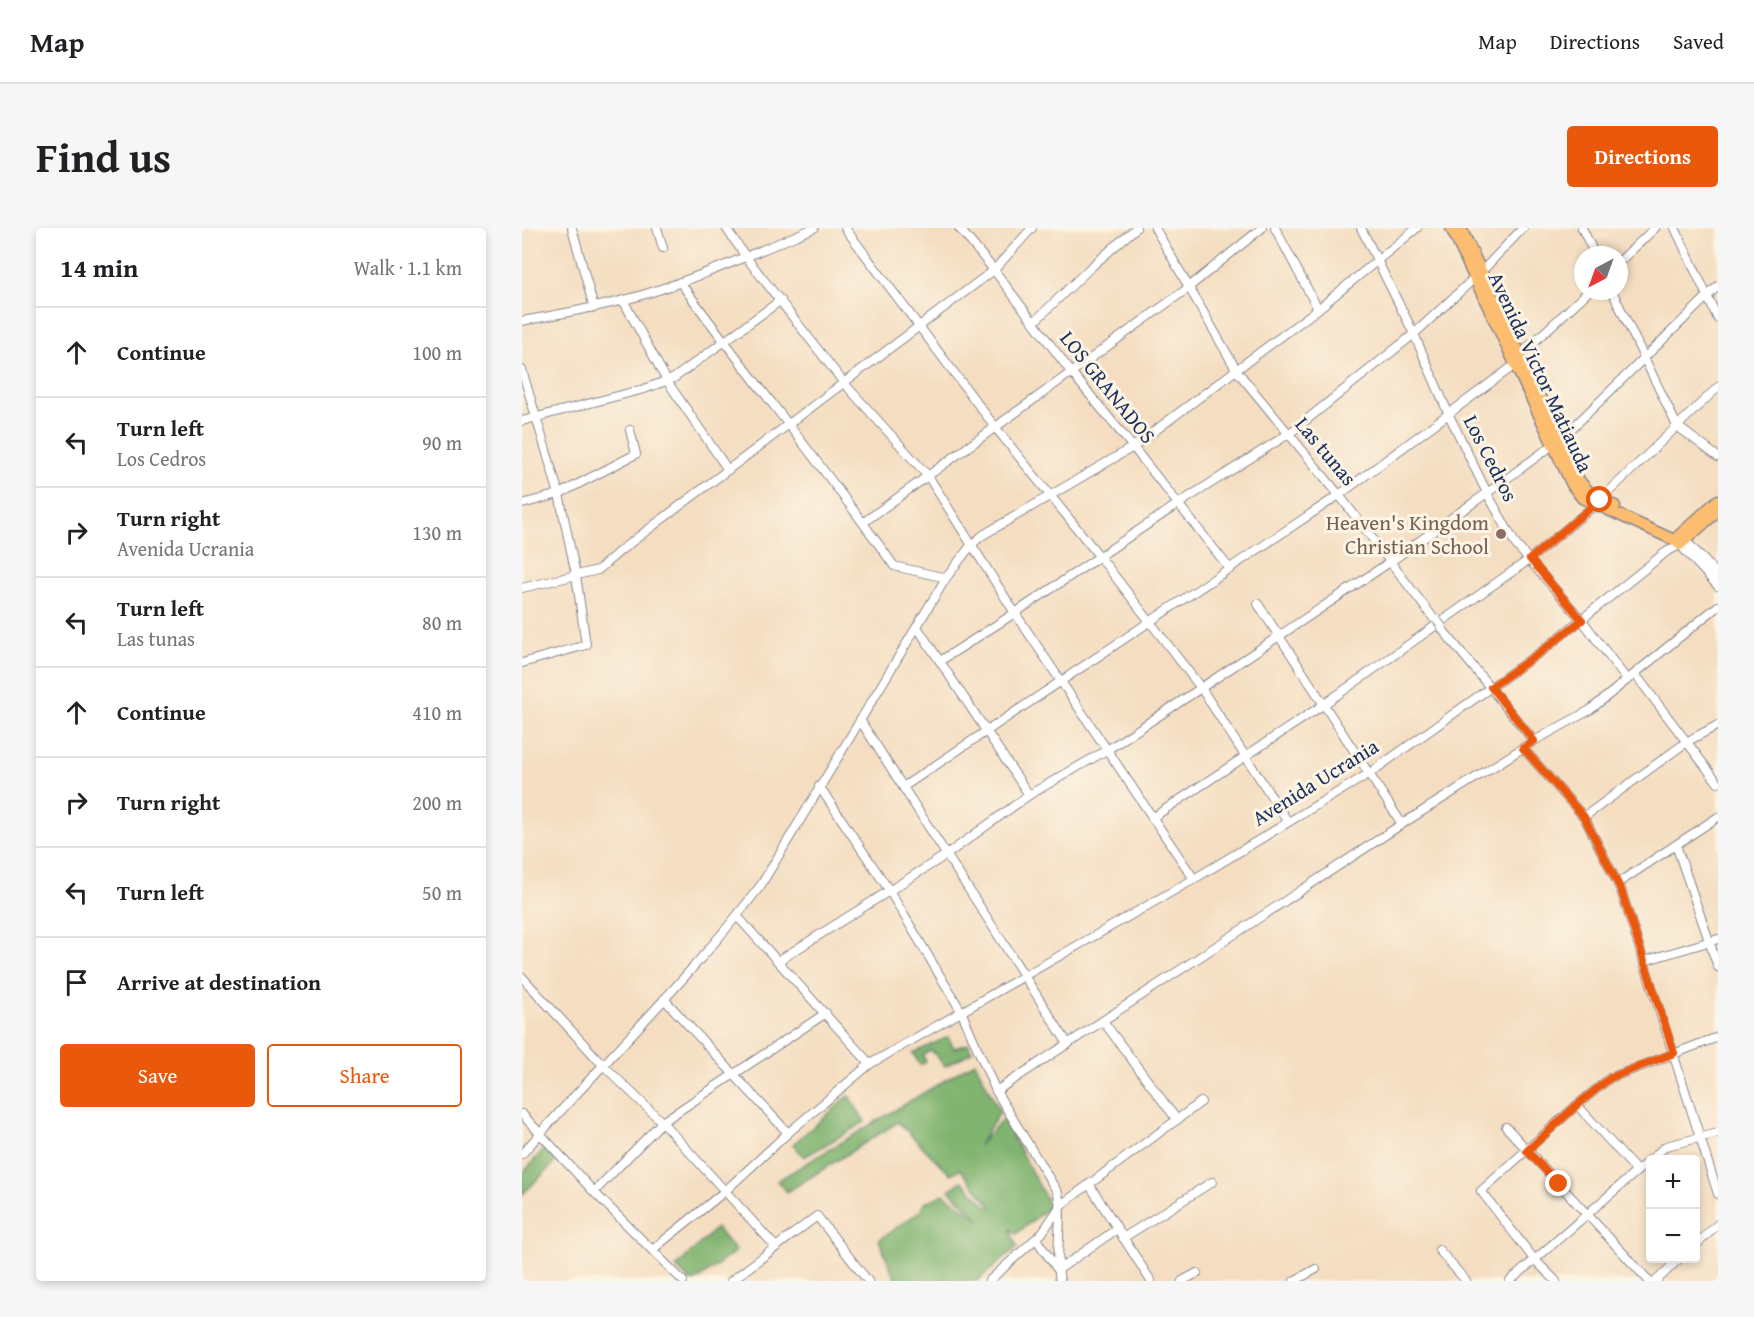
<!DOCTYPE html>
<meta charset="utf-8">
<style>
body{margin:0;font-family:"Gentium Book Plus",serif;background:#f6f6f6;color:#202124}
.controls{position:absolute;right:18px;bottom:18px;display:grid;overflow:hidden;border-radius:6px;box-shadow:0 3px 9px #0003}
.controls button{width:54px;height:54px;display:grid;place-items:center;padding:0;border:0;border-bottom:2px solid #e0e0e0;background:#fff;color:#202124;font:30px sans-serif}
.compass{position:absolute;left:1052px;top:18px;width:54px;height:54px;border-radius:50%;background:#fff;box-shadow:0 3px 9px #0003;rotate:221deg}
.stop{position:absolute;width:18px;height:18px;margin:-14px;border:4px solid #ea580c;border-radius:50%;background:#fff}
.stop.end{background:#ea580c;border-color:#fff;box-shadow:0 2px 6px #0008}
.list{margin:0;padding:0;list-style:none}
h2{display:flex;justify-content:space-between;align-items:center;height:78px;margin:0;padding:0 24px;font-size:26px}
h2 small{font-size:20px;font-weight:400;color:#757577}
.list li{display:grid;grid-template-columns:39px 1fr auto;gap:18px;align-items:center;box-sizing:border-box;height:90px;padding:0 24px;border-top:2px solid #e0e0e0}
.list b{display:block;font-size:22px;white-space:nowrap}
.list p{margin:0;font-size:20px;white-space:nowrap;color:#757577}
.list em{font-size:20px;font-style:normal;color:#757577}
.actions{display:flex;gap:12px;padding:18px 24px}
.actions a{flex:1;padding:14px 0;border:2px solid #ea580c;border-radius:6px;text-align:center;font-size:21px;color:#ea580c}
.actions .main{background:#ea580c;color:#fff}
.icon{flex:none;width:33px;height:33px;fill:none;stroke:currentColor;stroke-width:2;stroke-linecap:round;stroke-linejoin:round}
.map{position:relative;flex:none;width:1196px;height:1053px;overflow:hidden;border-radius:6px}
header{display:flex;align-items:center;gap:36px;box-sizing:border-box;height:84px;padding:0 30px;background:#fff;border-bottom:2px solid #e0e0e0}
header strong{font-size:28px}
nav{display:flex;gap:33px;margin-inline-start:auto;font-size:21px}
.intro{display:flex;align-items:center;justify-content:space-between;box-sizing:border-box;height:144px;padding:0 36px}
h1{margin:0;font-size:42px}
.button{padding:15px 27px;border-radius:6px;background:#ea580c;color:#fff;font-size:21px;font-weight:700}
main{display:flex;gap:36px;padding:0 36px}
aside{flex:1;background:#fff;border-radius:6px;box-shadow:0 3px 9px #0003}
.map>svg:first-child{display:block}
</style>
<header>
<strong>Map</strong>
<nav><a>Map</a><a>Directions</a><a>Saved</a></nav>
</header>
<div class="intro"><h1>Find us</h1><a class="button">Directions</a></div>
<main>
<aside>
<h2>14 min<small>Walk · 1.1 km</small></h2>
<ul class="list">
<li><svg class="icon" aria-label="ahead" viewBox="0 0 24 24"><path d="M12 20V5M6 11l6-6 6 6"/></svg><div><b>Continue</b></div><em>100 m</em></li>
<li><svg class="icon" aria-label="left" viewBox="0 0 24 24"><path d="M17 20v-9H6M10 6l-5 5 5 5"/></svg><div><b>Turn left</b><p>Los Cedros</p></div><em>90 m</em></li>
<li><svg class="icon" aria-label="right" viewBox="0 0 24 24"><path d="M7 20v-9h11M14 6l5 5-5 5"/></svg><div><b>Turn right</b><p>Avenida Ucrania</p></div><em>130 m</em></li>
<li><svg class="icon" aria-label="left" viewBox="0 0 24 24"><path d="M17 20v-9H6M10 6l-5 5 5 5"/></svg><div><b>Turn left</b><p>Las tunas</p></div><em>80 m</em></li>
<li><svg class="icon" aria-label="ahead" viewBox="0 0 24 24"><path d="M12 20V5M6 11l6-6 6 6"/></svg><div><b>Continue</b></div><em>410 m</em></li>
<li><svg class="icon" aria-label="right" viewBox="0 0 24 24"><path d="M7 20v-9h11M14 6l5 5-5 5"/></svg><div><b>Turn right</b></div><em>200 m</em></li>
<li><svg class="icon" aria-label="left" viewBox="0 0 24 24"><path d="M17 20v-9H6M10 6l-5 5 5 5"/></svg><div><b>Turn left</b></div><em>50 m</em></li>
<li><svg class="icon" aria-label="arrive" viewBox="0 0 24 24"><path d="M6 21V4h12l-3 4 3 4H6"/></svg><div><b>Arrive at destination</b></div></li>
</ul>
<div class="actions"><a class="main">Save</a><a>Share</a></div>
</aside>
<div class="map">
<svg width="1196" height="1053" viewBox="0 0 1196 1053">
<rect width="100%" height="100%" fill="#fcf5e5"/>
<filter id="ink" filterUnits="userSpaceOnUse"><feTurbulence type="fractalNoise" baseFrequency=".0167" numOctaves="2"/><feDisplacementMap in="SourceGraphic" scale="12" xChannelSelector="R" yChannelSelector="G"/><feConvolveMatrix kernelMatrix="1 2 1 2 8 2 1 2 1" color-interpolation-filters="sRGB"/></filter>
<filter id="wash" filterUnits="userSpaceOnUse"><feTurbulence type="fractalNoise" baseFrequency=".008" numOctaves="4" result="noise"/><feDisplacementMap in="SourceGraphic" scale="24" xChannelSelector="R" yChannelSelector="G"/><feGaussianBlur stdDeviation="1.35" result="paint"/><feColorMatrix in="noise" values="0 0 0 0 0 0 0 0 0 0 0 0 0 0 0 0 0 1.4 0 .05"/><feComposite in="paint" operator="in"/></filter>
<g filter="url(#wash)">
<rect width="100%" height="100%" fill="#f4ddc0"/>
<g fill="#81b46f" stroke="#4e7266" stroke-width="1.5">
<polygon points="426,809 432,820 446,816 450,824 423,838 409,822 401,827 404,834 398,837 391,825"/>
<polygon points="453,834 478,884 457,917 481,891 528,978 494,1006 488,1001 495,1019 455,1053 374,1053 357,1012 398,983 402,975 422,966 461,994 427,962 440,953 466,979 470,979 438,941 428,946 376,894 265,964 255,953"/>
<polygon points="327,868 343,894 282,929 271,916"/>
<polygon points="22,921 34,933 0,967 0,946"/>
<polygon points="194,1000 214,1023 174,1053 168,1053 154,1039"/>
</g>
</g>
<g filter="url(#ink)">
<g fill="none" stroke-linecap="round" stroke-linejoin="round">
<g stroke="#88868f" stroke-width="10">
<g id="minor">
<polyline points="50,0 72,80"/>
<polyline points="135,0 141,20"/>
<polyline points="204,0 224,29 322,155 406,248 493,385 672,651"/>
<polyline points="323,0 473,199 578,329 679,460 766,594"/>
<polyline points="437,0 472,42 549,144 611,219 708,341"/>
<polyline points="633,0 715,143 817,267 916,396 1012,513"/>
<polyline points="753,0 796,81"/>
<polyline points="839,0 892,106 927,187 965,265 994,317 1060,392 1105,452"/>
<polyline points="1060,0 1073,27"/>
<polyline points="1153,0 1196,91"/>
<polyline points="1097,34 1133,0"/>
<path d="M 158,54 C 228,150 304,241 372,338 L 424,350"/>
<polyline points="1090,63 1155,198 1196,229"/>
<polyline points="101,72 145,153 206,242"/>
<path d="M 0,93 C 39,86 79,79 117,68 C 177,50 235,24 292,0"/>
<polyline points="512,94 569,39 614,0"/>
<polyline points="0,142 37,266 54,347 64,417 0,435"/>
<polyline points="0,193 122,161 152,150 259,72"/>
<polyline points="0,276 37,266 114,226 108,202"/>
<polyline points="342,294 662,63 740,0"/>
<polyline points="1163,312 1196,347"/>
<polyline points="0,360 76,342 99,322 472,42 510,0"/>
<polyline points="736,376 880,596"/>
<polyline points="395,399 507,567"/>
<polyline points="418,433 493,385 656,276 768,205 892,106 959,44 1001,0"/>
<polyline points="1113,446 1196,555"/>
<polyline points="338,492 546,816"/>
<polyline points="1001,520 1062,589 1099,662 1196,966"/>
<path d="M 297,558 L 367,662 L 439,783 L 474,863 L 536,965 C 542,993 532,1023 538,1053"/>
<polyline points="381,559 817,267 994,136 999,126 1067,63"/>
<polyline points="1062,589 1166,513 1196,497"/>
<polyline points="630,590 801,477 1008,331 1073,277 1196,159"/>
<polyline points="1154,617 1196,739"/>
<polyline points="1096,655 1196,589"/>
<polyline points="215,688 348,836"/>
<polyline points="256,733 424,627 507,567 585,522 679,460 868,334 965,265 1039,211 1196,58"/>
<polyline points="1122,733 1196,711"/>
<polyline points="0,749 81,837 140,894 254,1019"/>
<polyline points="142,771 266,905"/>
<polyline points="581,793 655,892"/>
<polyline points="474,863 880,596 1012,513 1068,482 1196,378"/>
<polyline points="1055,877 1115,943"/>
<polyline points="0,886 72,964 161,1053"/>
<polyline points="984,899 1127,1053"/>
<path d="M 0,926 C 79,836 166,753 239,657 L 424,350 L 450,316 L 461,307 L 611,219 L 796,81 L 895,0"/>
<polyline points="567,956 629,1053"/>
<polyline points="72,964 140,894 304,785"/>
<polyline points="601,1010 690,954"/>
<polyline points="514,1011 536,1042 595,1001"/>
<polyline points="1174,1017 1196,996"/>
<polyline points="130,1022 202,964 266,905 348,836 672,651 848,545 1020,423 1144,324 1158,317 1196,358"/>
<polyline points="917,1022 944,1053"/>
<polyline points="209,1053 295,988 346,1053"/>
<polyline points="467,1053 520,1005 539,977 679,874"/>
<polyline points="660,1053 675,1045"/>
<polyline points="772,1053 794,1041"/>
<polyline points="988,1053 1144,918 1196,905"/>
<polyline points="1034,1053 1012,1031 959,963 1055,877 1088,850 1196,809"/>
<polyline points="1134,1053 1158,1030"/>
</g>
</g>
<g stroke="#88868f" stroke-width="13">
<g id="major">
<polyline points="929,0 1050,257 1060,270 1152,312 1158,317 1196,283"/>
<path d="M 939,0 L 1056,250 C 1065,265 1077,271 1093,278"/>
<polyline points="1152,312 1196,272"/>
</g>
</g>
<use href="#minor" stroke="#fff" stroke-width="8"/>
<use href="#major" stroke="#fcbd6f" stroke-width="10"/>
<g stroke="#88868f" stroke-width="10" stroke-linecap="butt">
<polyline id="minor-bridge" points="914,391 920,399"/>
</g>
<use href="#minor-bridge" stroke="#fff" stroke-width="8"/>
</g>
</g>
<g fill="none" stroke-linecap="round" stroke-linejoin="round" filter="url(#ink)">
<polyline stroke="#ea580c" stroke-width="8" points="1037,956 1005,923 1055,877 1088,850 1152,825 1099,662 1062,589 1001,520 1012,513 969,459 1020,423 1060,392 1008,331 1078,272"/>
</g>
<circle fill="#8d6e63" stroke="#fcf5e5" stroke-width="2" cx="979" cy="306" r="6"/>
<g text-anchor="middle" dominant-baseline="central" stroke-width="6" stroke-linejoin="round" paint-order="stroke">
<g font-size="21" fill="#1b2f5e" stroke="#fcf5e5">
<text transform="translate(1019 144) rotate(65)">Avenida Victor Matiauda</text>
<text transform="translate(586 159) rotate(51)">LOS GRANADOS</text>
<text transform="translate(804 223) rotate(50)">Las tunas</text>
<text transform="translate(969 230) rotate(63)">Los Cedros</text>
<text transform="translate(793 554) rotate(-32)">Avenida Ucrania</text>
</g>
<g font-size="21" fill="#785e54" stroke="#fcf5e5" text-anchor="end">
<text x="967" y="294">Heaven's Kingdom<tspan x="967" dy="24">Christian School</tspan></text>
</g>
</g>
</svg>
<div class="controls">
<button>+</button>
<button>−</button>
</div>
<svg class="compass" viewBox="-18 -18 36 36"><path d="M0-13l5 13h-10z" fill="#e53935"/><path d="M0 13l5-13h-10z" fill="#757577"/></svg>
<div class="stop" style="left:1078px;top:272px"></div>
<div class="stop end" style="left:1037px;top:956px"></div>
</div>
</main>
